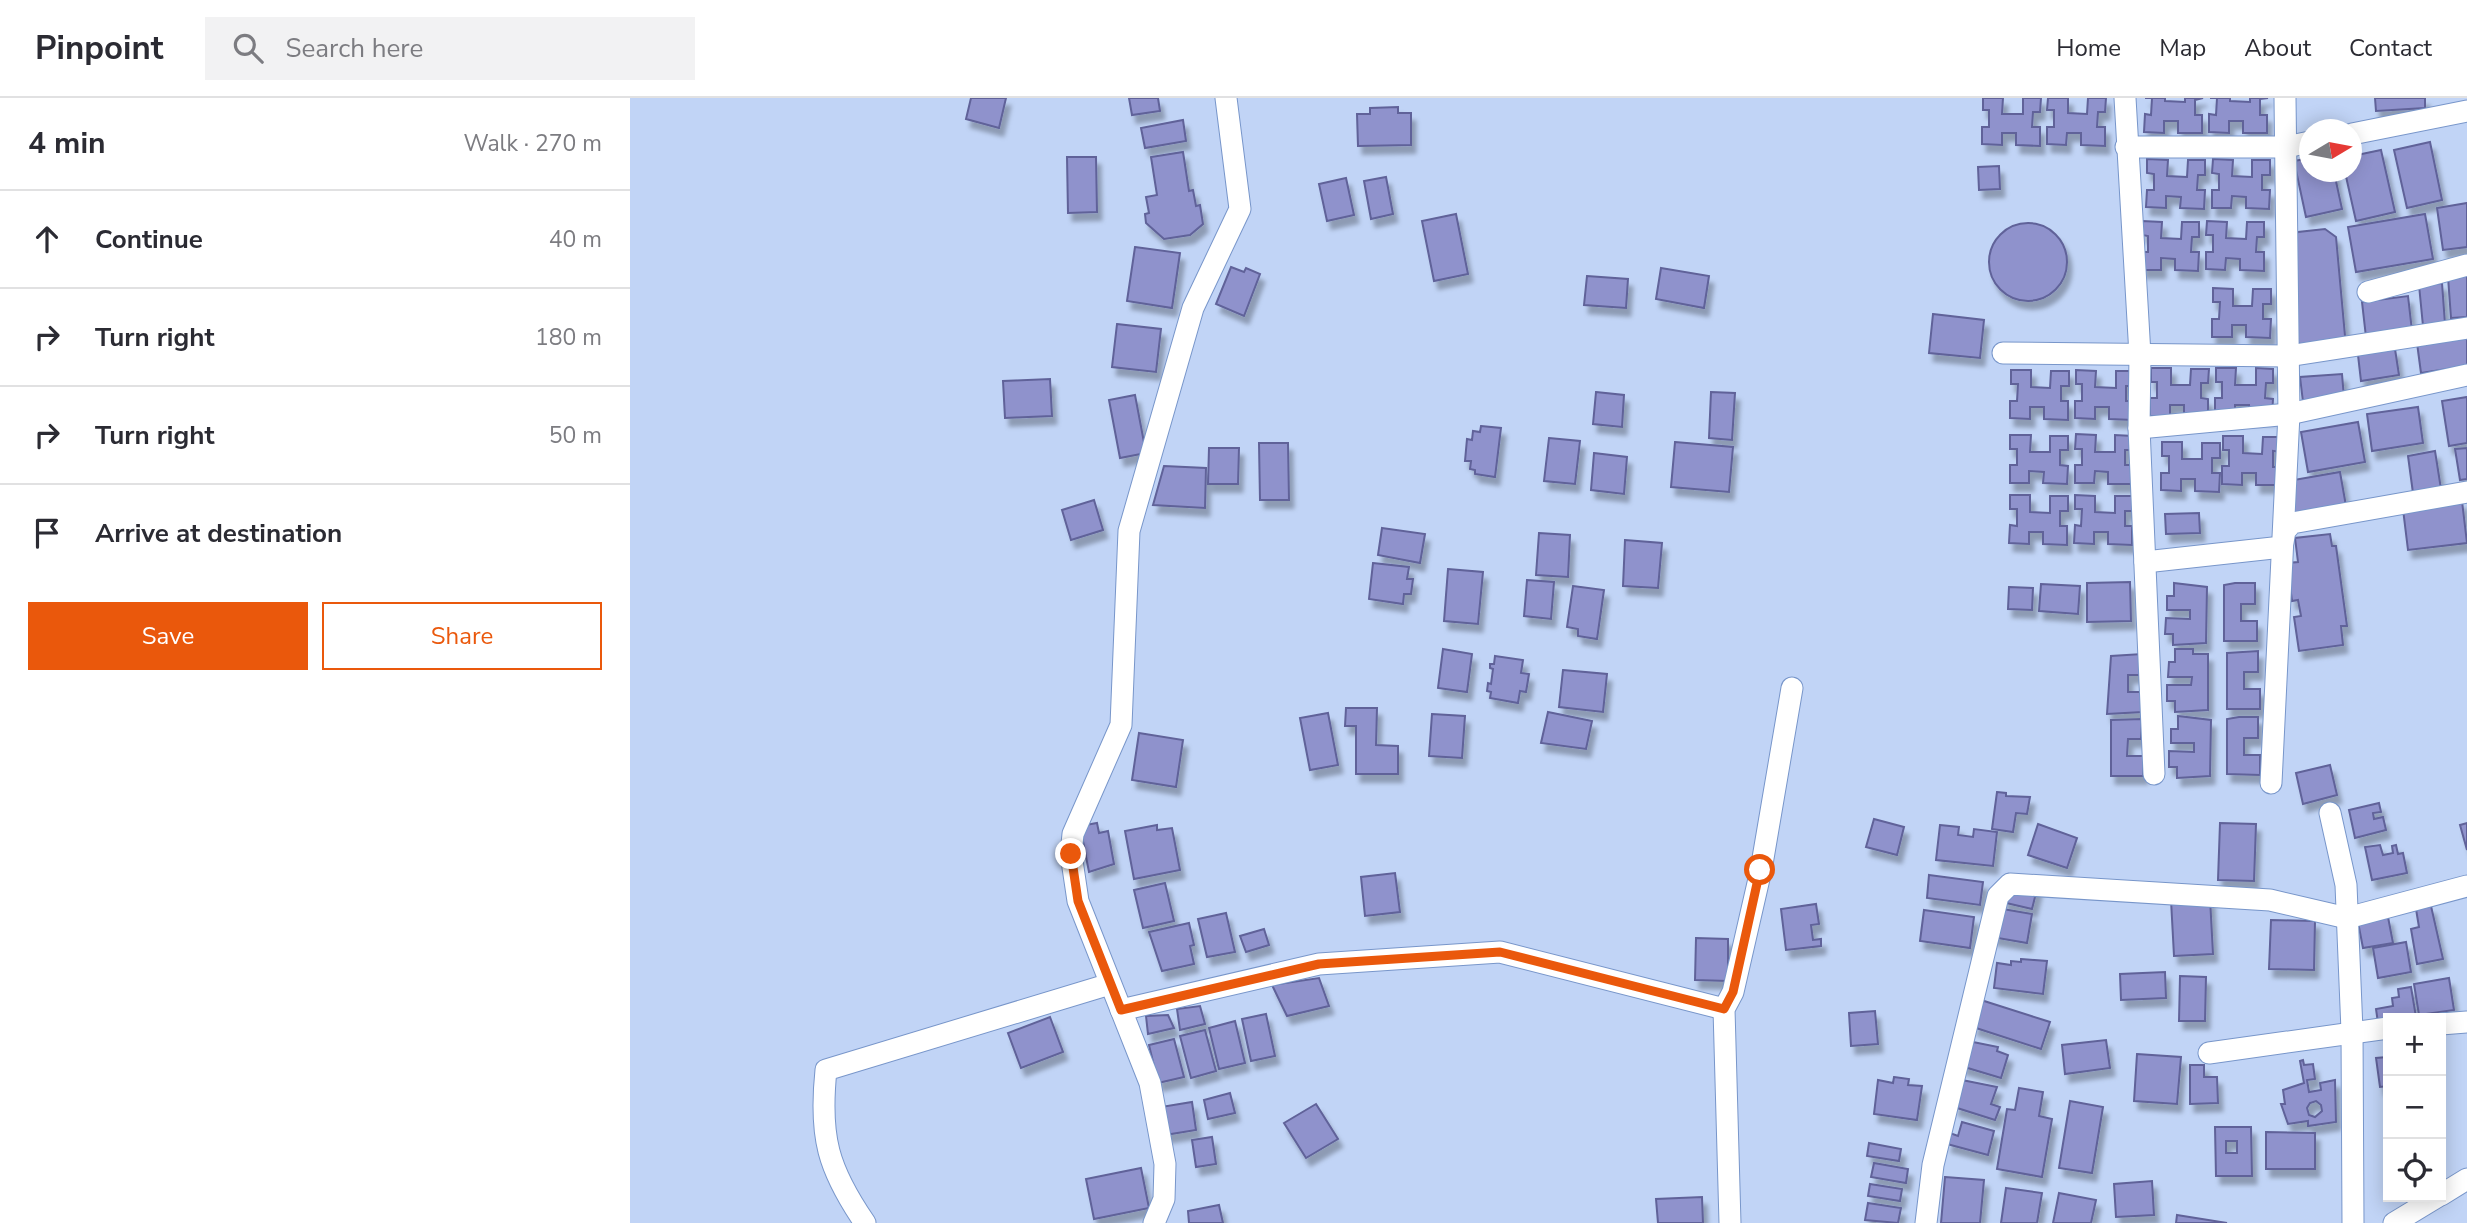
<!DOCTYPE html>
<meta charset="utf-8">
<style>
body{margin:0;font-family:"Nunito Sans",sans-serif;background:#f2f2f3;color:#2b2b33}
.controls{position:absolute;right:21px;bottom:21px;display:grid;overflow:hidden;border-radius:0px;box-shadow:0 4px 18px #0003}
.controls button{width:63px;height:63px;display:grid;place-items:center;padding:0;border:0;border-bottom:2px solid #e1e1e2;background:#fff;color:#2b2b33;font:35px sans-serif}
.compass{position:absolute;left:1669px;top:21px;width:63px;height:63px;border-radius:50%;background:#fff;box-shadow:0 4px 18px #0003;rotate:80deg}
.stop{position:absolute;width:21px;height:21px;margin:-16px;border:5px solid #ea580c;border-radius:50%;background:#fff}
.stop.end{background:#ea580c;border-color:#fff;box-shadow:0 2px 7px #0008}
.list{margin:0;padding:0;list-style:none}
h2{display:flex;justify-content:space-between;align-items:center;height:91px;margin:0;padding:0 28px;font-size:30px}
h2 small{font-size:23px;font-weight:400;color:#7c7c81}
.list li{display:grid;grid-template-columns:46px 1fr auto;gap:21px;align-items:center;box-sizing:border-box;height:98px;padding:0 28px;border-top:2px solid #e1e1e2}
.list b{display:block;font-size:26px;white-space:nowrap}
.list em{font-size:23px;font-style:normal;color:#7c7c81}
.actions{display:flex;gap:14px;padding:21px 28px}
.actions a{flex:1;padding:16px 0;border:2px solid #ea580c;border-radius:0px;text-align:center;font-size:24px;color:#ea580c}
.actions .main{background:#ea580c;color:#fff}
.icon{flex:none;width:38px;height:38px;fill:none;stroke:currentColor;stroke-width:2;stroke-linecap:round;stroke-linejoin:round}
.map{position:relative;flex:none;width:1837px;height:1125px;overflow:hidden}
header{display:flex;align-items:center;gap:42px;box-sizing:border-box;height:98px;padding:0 35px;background:#fff;border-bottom:2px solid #e1e1e2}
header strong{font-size:33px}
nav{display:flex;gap:38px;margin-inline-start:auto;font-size:24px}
.search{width:490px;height:63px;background:#f2f2f3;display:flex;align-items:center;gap:18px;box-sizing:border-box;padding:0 24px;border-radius:0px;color:#7c7c81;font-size:26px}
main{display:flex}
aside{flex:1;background:#fff}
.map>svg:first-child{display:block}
</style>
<header>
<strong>Pinpoint</strong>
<div class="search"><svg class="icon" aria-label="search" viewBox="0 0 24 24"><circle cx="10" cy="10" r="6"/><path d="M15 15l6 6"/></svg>Search here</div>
<nav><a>Home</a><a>Map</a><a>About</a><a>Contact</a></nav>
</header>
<main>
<aside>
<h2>4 min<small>Walk · 270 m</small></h2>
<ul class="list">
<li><svg class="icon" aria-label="ahead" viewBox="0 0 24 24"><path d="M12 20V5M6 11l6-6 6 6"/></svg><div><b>Continue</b></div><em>40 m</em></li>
<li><svg class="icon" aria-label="right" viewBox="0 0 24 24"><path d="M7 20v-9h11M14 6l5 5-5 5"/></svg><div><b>Turn right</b></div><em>180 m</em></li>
<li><svg class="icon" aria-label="right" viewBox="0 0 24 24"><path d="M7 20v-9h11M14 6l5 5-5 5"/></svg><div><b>Turn right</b></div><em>50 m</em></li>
<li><svg class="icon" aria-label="arrive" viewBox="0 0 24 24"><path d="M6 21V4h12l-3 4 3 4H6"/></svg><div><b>Arrive at destination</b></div></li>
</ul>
<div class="actions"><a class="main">Save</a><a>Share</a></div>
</aside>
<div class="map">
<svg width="1837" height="1125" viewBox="0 0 1837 1125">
<defs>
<filter id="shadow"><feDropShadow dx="4.5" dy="8" stdDeviation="2" flood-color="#0004"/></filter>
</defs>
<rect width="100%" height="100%" fill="#c1d4f6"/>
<g fill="#8f92cc" stroke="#606299" stroke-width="2" fill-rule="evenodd" filter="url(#shadow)">
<polygon points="341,0 376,0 369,30 336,21"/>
<polygon points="499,0 528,0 530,13 502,17"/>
<polygon points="1353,0 1373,0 1372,16 1393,16 1393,0 1411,0 1410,14 1403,14 1402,29 1410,29 1410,48 1386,47 1386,35 1372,35 1372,47 1352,46 1352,29 1359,29 1359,12 1353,12"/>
<polygon points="1418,0 1438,0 1438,15 1457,16 1458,0 1476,0 1475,14 1468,14 1467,29 1475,29 1475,48 1451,47 1451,35 1437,35 1436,47 1417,46 1417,29 1424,29 1424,12 1417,12"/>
<polygon points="1515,0 1535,0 1535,3 1555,4 1555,0 1573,0 1565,2 1565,17 1572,17 1572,35 1548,35 1548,23 1534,23 1534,35 1514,34 1515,16 1521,17 1522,0"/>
<polygon points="1580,0 1600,0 1600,3 1620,4 1620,0 1638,0 1630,1 1630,17 1637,17 1637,35 1613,35 1613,23 1599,23 1599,35 1579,34 1579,16 1586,17 1587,0"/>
<polygon points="1745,0 1795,0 1795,10 1746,13"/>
<polygon points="768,9 768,15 781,15 781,47 728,48 727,16 740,16 740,10"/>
<polygon points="553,22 556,43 515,50 511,30"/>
<polygon points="1800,44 1812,102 1777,110 1764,52"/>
<polygon points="1751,52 1765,114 1726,123 1715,74 1722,74 1722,58"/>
<polygon points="553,54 559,93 563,92 566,108 570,107 573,126 560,137 534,141 516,125 515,116 519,115 516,99 527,97 521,59"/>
<polygon points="437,59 466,59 467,114 438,115"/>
<polygon points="1680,60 1680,74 1704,74 1712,111 1676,119 1664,63"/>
<polygon points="1517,61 1538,62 1537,78 1557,79 1558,62 1575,62 1575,77 1568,77 1567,92 1575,92 1574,111 1550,110 1551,99 1536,98 1536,110 1516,109 1517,92 1524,92 1524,76 1517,75"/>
<polygon points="1583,61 1603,62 1602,78 1622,79 1622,62 1640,62 1640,77 1632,77 1632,92 1640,92 1639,111 1616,110 1616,99 1602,98 1601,110 1582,110 1582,92 1589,92 1589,76 1582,75"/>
<polygon points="1369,68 1370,91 1349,92 1348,69"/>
<polygon points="756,79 763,116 741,121 734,83"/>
<polygon points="716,80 724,117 697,123 689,86"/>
<polygon points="1837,105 1837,149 1813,152 1807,110"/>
<polygon points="826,116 838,176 804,183 792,123"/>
<polygon points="1795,116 1803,161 1726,174 1718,129"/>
<polygon points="1512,123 1532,124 1531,140 1551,141 1552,124 1569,124 1569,139 1562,139 1561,154 1569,154 1568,173 1545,172 1545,161 1531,160 1531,172 1511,172 1511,154 1518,154 1518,138 1512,137"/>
<polygon points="1577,123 1597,124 1596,140 1616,141 1617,124 1634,124 1634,139 1627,139 1626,154 1634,154 1634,173 1610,172 1610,161 1596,160 1595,172 1576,171 1576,154 1583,154 1583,137 1576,137"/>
<circle cx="1398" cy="164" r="39"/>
<polygon points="1695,131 1706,139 1715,238 1705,250 1680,252 1667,244 1658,145 1668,134"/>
<polygon points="505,149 550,155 542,210 497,203"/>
<polygon points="601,169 614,174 616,170 630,176 614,218 586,206"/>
<polygon points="1031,170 1079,178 1074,210 1026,201"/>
<polygon points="1837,177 1837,219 1821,220 1818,179"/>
<polygon points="957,178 998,181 996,210 954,207"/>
<polygon points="1812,185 1815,226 1793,228 1789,187"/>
<polygon points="1583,190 1603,191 1603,208 1622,208 1623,191 1641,191 1641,206 1633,206 1633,221 1641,221 1640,240 1616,239 1616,227 1602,227 1602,239 1582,239 1582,221 1589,221 1590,204 1583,204"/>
<polygon points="1778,198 1782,233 1736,239 1732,204"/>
<polygon points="1303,216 1354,222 1350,260 1299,255"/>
<polygon points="487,226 531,231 526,274 482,269"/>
<polygon points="1837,237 1837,268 1791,275 1787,245"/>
<polygon points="1765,251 1769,277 1731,283 1728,257"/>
<polygon points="1521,270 1541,270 1541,287 1560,287 1561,271 1579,271 1578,285 1571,285 1571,300 1578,301 1578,319 1554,319 1554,307 1540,307 1540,318 1520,318 1520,300 1527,300 1527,284 1521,284"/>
<polygon points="1586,270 1606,270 1605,287 1626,287 1626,270 1643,271 1643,285 1636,285 1635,300 1643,301 1642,319 1619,319 1619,307 1605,307 1605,318 1585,318 1585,300 1592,300 1592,284 1586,284"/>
<polygon points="1381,272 1401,272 1401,289 1420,290 1421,273 1439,273 1439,288 1431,288 1431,303 1438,303 1438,322 1414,321 1414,309 1400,309 1400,321 1380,320 1380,303 1387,303 1388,286 1381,286"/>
<polygon points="1446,272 1466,273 1465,289 1486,290 1486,273 1504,273 1503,288 1496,288 1496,303 1503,303 1503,322 1479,321 1479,309 1465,309 1465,321 1445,320 1445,303 1452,303 1452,286 1446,286"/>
<polygon points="1712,276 1714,300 1673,304 1670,279"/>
<polygon points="420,281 422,318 375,320 373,283"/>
<polygon points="966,294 994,297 992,329 963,326"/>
<polygon points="1081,294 1105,295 1102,342 1079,340"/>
<polygon points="505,297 516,355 490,360 479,302"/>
<polygon points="1837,299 1837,345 1819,348 1812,303"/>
<polygon points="1788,309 1793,345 1742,353 1737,316"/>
<polygon points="1728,324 1735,364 1678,374 1671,334"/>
<polygon points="851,328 871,330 865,379 845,376 845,372 840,371 841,363 835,363 837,341 842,342 843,333 850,334"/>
<polygon points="1446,336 1466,337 1465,354 1485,354 1485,337 1503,338 1503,352 1495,352 1495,367 1503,367 1502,386 1478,386 1478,374 1465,373 1464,385 1445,385 1445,367 1452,367 1452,351 1445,351"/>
<polygon points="1380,337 1401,337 1400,354 1420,354 1420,338 1438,338 1438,352 1430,352 1430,367 1438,368 1437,386 1413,385 1414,374 1399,373 1399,385 1380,385 1380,367 1387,367 1387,351 1380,351"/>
<polygon points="1593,338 1613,338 1613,355 1632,356 1633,339 1651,339 1651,354 1643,353 1643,369 1650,369 1650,387 1626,387 1626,375 1612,375 1612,387 1592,386 1592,368 1599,368 1599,352 1593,352"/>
<polygon points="919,340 950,343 945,386 914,383"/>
<polygon points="1045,344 1103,349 1099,394 1041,389"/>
<polygon points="1532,344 1552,344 1552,361 1572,361 1572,345 1590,345 1590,360 1582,360 1582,375 1590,375 1589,394 1565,393 1565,381 1551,381 1551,393 1531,392 1531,375 1539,375 1539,358 1532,358"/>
<polygon points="629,345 658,345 659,402 630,402"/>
<polygon points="579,350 609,350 608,386 578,386"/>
<polygon points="1837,350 1837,381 1830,382 1825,351"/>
<polygon points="1805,353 1811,391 1783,395 1778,358"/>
<polygon points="964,355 997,359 994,396 961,392"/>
<polygon points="534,368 576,370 575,410 523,407"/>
<polygon points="1710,374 1716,408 1664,417 1658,383"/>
<polygon points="1380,397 1400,397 1400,414 1420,415 1420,398 1438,398 1438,413 1430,413 1430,428 1437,428 1437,447 1413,446 1413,434 1399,434 1399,446 1379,445 1380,427 1387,428 1387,411 1380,411"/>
<polygon points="1445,397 1465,398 1465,414 1485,415 1485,398 1503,398 1503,413 1495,413 1495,428 1502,428 1502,447 1478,446 1478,434 1464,434 1464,446 1444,445 1445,427 1451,428 1452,411 1445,411"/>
<polygon points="464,402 473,432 441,442 432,412"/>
<polygon points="1832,403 1837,445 1778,452 1773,411"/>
<polygon points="1569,415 1570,435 1536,436 1535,416"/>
<polygon points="752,430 795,436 790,465 748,457"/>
<polygon points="909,435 940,437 938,479 906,477"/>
<polygon points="1700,436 1702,448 1706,448 1717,528 1711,528 1713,547 1669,553 1664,519 1671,518 1668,502 1662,503 1657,465 1668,464 1665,440"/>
<polygon points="995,442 1032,445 1028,490 993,488"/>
<polygon points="743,465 779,469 777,481 783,481 781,496 774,496 773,506 739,501"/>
<polygon points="818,471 853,474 848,526 814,523"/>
<polygon points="897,482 924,484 921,521 894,518"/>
<polygon points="1500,484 1501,523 1457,524 1457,485"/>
<polygon points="1544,485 1577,489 1576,545 1543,547 1543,536 1535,536 1536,520 1560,521 1560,512 1537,512 1537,498 1544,498"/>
<polygon points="1605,485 1625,485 1625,506 1611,506 1611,523 1627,523 1627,543 1594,543 1594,487"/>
<polygon points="1411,486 1450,488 1448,516 1409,513"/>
<polygon points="943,488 974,492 967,541 948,538 948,531 937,529"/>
<polygon points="1379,489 1403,490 1402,512 1378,511"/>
<polygon points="813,551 842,556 837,594 808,590"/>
<polygon points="1545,551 1563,551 1563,556 1578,556 1578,612 1545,614 1545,603 1537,603 1537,587 1561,587 1562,579 1538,579 1539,564 1545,564"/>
<polygon points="1628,553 1628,574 1614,574 1614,591 1630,591 1630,611 1597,611 1597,555"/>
<polygon points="1512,556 1511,577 1498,577 1498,594 1514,594 1513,614 1477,616 1481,558"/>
<polygon points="865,558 893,562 891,575 899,576 896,594 890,593 888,605 860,600 861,594 857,593 858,585 861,586 863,571 860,570 860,566 864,566"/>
<polygon points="933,572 977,576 973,614 929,609"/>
<polygon points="716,610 747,610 746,647 768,648 768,676 726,676 726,628 715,628"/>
<polygon points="918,614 962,623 956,651 911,645"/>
<polygon points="698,615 708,667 680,672 670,620"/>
<polygon points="802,616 835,618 832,660 799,658"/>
<polygon points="1548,618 1581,622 1580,678 1547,680 1547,669 1539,669 1539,653 1564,654 1564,645 1541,645 1541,631 1548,631"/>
<polygon points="1609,619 1628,619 1628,640 1614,640 1614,657 1630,657 1630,677 1597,676 1597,621"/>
<polygon points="1512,621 1511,641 1498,641 1497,658 1514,658 1513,678 1481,678 1481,622"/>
<polygon points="509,635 553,642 546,689 502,682"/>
<polygon points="1700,667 1707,697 1673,706 1666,675"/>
<polygon points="1367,694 1376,695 1376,698 1400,699 1397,716 1386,715 1383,734 1362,731"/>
<polygon points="1749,705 1751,714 1743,715 1744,721 1753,719 1756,732 1725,740 1719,712"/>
<polygon points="1244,721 1274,729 1267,757 1236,749"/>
<polygon points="467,725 469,735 478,733 484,766 459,774 450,728"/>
<polygon points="1590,725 1626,726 1624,783 1588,782"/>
<polygon points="1837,725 1837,752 1830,727"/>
<polygon points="1408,726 1447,740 1437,770 1398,757"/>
<polygon points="527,727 527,732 542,730 550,772 504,781 495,733"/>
<polygon points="1310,727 1329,729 1328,737 1343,739 1344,731 1367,734 1363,768 1306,762"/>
<polygon points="1750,747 1753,757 1763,755 1762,748 1766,747 1768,756 1773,755 1777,775 1742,782 1735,749"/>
<polygon points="765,775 770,814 735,818 731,779"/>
<polygon points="1379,776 1409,783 1402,811 1372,804"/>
<polygon points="1299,777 1353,784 1350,807 1297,800"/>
<polygon points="535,785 544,823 513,830 504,792"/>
<polygon points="1580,800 1583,856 1544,858 1541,802"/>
<polygon points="1186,806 1189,826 1181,827 1183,842 1191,841 1191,848 1156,852 1151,811"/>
<polygon points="1801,808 1813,861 1787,866 1781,831 1789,829 1786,811"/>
<polygon points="1367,810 1402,816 1397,845 1362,839"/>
<polygon points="1294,812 1344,819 1340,850 1290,843"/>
<polygon points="596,815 605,854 577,859 568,821"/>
<polygon points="1758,819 1763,845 1733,850 1728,824"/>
<polygon points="1641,822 1685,823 1684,872 1639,871"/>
<polygon points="559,825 564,847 560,848 564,866 532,873 519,834"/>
<polygon points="634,831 639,847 616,854 610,838"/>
<polygon points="1066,840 1098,841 1098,883 1065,882"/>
<polygon points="1776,844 1781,874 1748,880 1743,850"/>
<polygon points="1391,861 1417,863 1413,896 1364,890 1367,865 1381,867 1381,863 1391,864"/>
<polygon points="1535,874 1536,900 1491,902 1490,876"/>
<polygon points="1550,878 1576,879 1575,923 1549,923"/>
<polygon points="689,880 699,908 657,918 642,887"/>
<polygon points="1819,880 1824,912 1789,917 1784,886"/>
<polygon points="1781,889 1786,919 1758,920 1748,925 1746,911 1763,908 1762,900 1769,899 1768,891"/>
<polygon points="1351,902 1420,924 1411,951 1343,929"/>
<polygon points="570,908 575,926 550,932 547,911"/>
<polygon points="1245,913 1248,946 1221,948 1219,915"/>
<polygon points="636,916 645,958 621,963 612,921"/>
<polygon points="538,917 544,930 518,936 516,918"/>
<polygon points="420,919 433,954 391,970 378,935"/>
<polygon points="605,923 615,965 589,971 579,930"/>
<polygon points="575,932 586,973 561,980 550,938"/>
<polygon points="544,941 554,979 528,985 519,947"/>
<polygon points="1476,942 1480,970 1435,976 1432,947"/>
<polygon points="1338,943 1368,949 1367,953 1378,957 1371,980 1331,968"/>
<polygon points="1507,956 1551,959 1547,1006 1504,1003"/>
<polygon points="1757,959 1758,988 1750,989 1746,960"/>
<path d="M 1673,962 L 1674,967 L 1683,966 L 1685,981 L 1677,982 L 1679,994 L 1691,992 L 1690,985 L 1705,982 L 1706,1024 L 1678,1028 L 1678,1023 L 1658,1026 L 1651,1006 L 1655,1006 L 1653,992 L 1674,985 L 1670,963 ZM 1686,1003 L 1691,1007 L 1692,1013 L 1685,1019 L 1679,1017 L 1677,1010 L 1680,1005 Z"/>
<polygon points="1560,967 1574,967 1574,979 1587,979 1588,1005 1560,1006"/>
<polygon points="1264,979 1279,981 1278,987 1292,988 1287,1022 1244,1016 1248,982 1263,985"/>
<polygon points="1332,982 1367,989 1361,1006 1370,1009 1365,1022 1324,1009"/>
<polygon points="1389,990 1413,994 1409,1018 1422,1021 1412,1079 1367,1071 1377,1011 1385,1012"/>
<polygon points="600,995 605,1015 578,1021 574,1002"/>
<polygon points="1440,1003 1473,1009 1462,1075 1429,1070"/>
<polygon points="562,1004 566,1032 535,1037 531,1009"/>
<polygon points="686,1006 708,1041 676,1060 654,1025"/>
<polygon points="1332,1024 1364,1033 1358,1057 1317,1046 1320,1035 1328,1038"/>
<path d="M 1585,1029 L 1621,1029 L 1622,1078 L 1586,1078 ZM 1596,1043 L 1607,1043 L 1607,1055 L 1596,1055 Z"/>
<polygon points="1636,1034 1685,1035 1685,1071 1636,1071"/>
<polygon points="582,1039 586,1066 566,1069 562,1042"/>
<polygon points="1239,1045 1271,1051 1269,1063 1237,1058"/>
<polygon points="1244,1065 1278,1071 1276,1085 1241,1079"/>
<polygon points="511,1070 519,1110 464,1121 456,1081"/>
<polygon points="1315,1079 1354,1082 1350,1125 1311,1125"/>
<polygon points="1522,1083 1524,1117 1486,1119 1484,1086"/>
<polygon points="1240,1086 1272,1091 1270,1103 1238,1098"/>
<polygon points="1376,1090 1412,1095 1407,1125 1371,1125"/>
<polygon points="1429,1095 1466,1102 1461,1125 1423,1125"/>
<polygon points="1072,1099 1073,1125 1028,1125 1026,1101"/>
<polygon points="1238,1105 1271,1110 1268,1125 1235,1122"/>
<polygon points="589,1107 593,1125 559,1125 558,1113"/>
<polygon points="1547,1117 1597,1125 1546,1125"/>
</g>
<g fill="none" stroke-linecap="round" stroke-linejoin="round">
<g stroke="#7896ca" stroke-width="23">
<g id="street">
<polyline points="1495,0 1510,257 1509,330 1524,676"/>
<polyline points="1722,36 1837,13"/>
<polyline points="1496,49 1656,49 1680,44"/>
<polyline points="1738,194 1837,167"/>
<polyline points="1373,255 1658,258 1837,230"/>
<polyline points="1509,330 1659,316 1837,277"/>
<polyline points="1515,464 1652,449 1655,433 1662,425 1837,394"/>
<polyline points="1641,685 1659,316 1655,0"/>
<polyline points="1700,715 1716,787 1722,933 1723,1125"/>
<polyline points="491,912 689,866 870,854 1094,911"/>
<polyline points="1811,926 1837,924"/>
<polyline points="1579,955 1758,930"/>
<polyline points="1811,1097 1837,1081"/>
<path d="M 235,1125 C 198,1071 189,1039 196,972 L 480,886"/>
<polyline points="524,1125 534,1101 535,1066 520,985 448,803 441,756 443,736 491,627 499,433 563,210 610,111 596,0"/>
<polyline points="1100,1125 1094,911 1103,894 1131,772 1162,590"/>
<polyline points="1296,1125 1303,1067 1368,798 1380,786 1640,802 1717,820 1837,788"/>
<polyline points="1764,1125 1807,1099"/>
</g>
</g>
<use href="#street" stroke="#fff" stroke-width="21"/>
</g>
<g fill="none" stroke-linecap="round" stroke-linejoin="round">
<polyline stroke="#ea580c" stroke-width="9" points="441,756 448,803 491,912 689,866 870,854 1094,911 1103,894 1130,772"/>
</g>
</svg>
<div class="controls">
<button>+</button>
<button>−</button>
<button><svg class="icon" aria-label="locate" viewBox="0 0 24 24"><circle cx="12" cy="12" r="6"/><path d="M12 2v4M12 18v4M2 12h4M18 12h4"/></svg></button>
</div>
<svg class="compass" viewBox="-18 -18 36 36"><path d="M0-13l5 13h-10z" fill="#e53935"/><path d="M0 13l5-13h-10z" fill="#7c7c81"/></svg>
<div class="stop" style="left:1130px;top:772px"></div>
<div class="stop end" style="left:441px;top:756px"></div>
</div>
</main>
